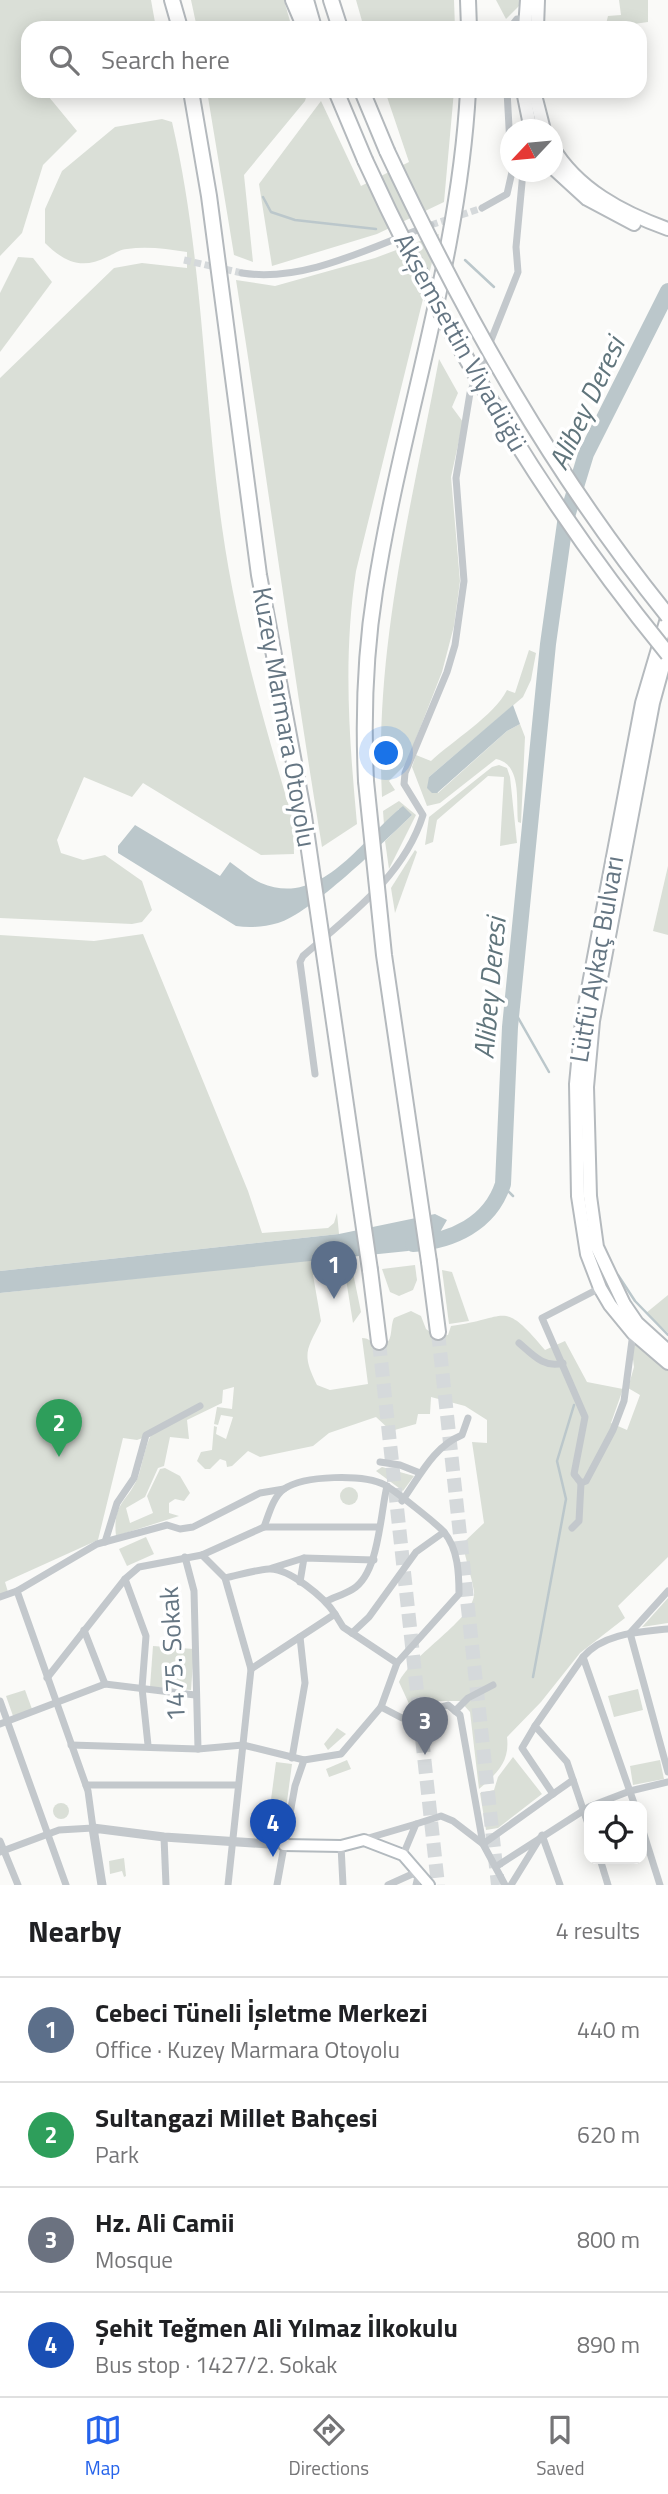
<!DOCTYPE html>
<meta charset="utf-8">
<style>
body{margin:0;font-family:"Titillium Web",sans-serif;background:#f2f2f2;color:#202124}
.controls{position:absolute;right:21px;bottom:21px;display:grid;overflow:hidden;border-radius:14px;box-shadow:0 4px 18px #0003}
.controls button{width:63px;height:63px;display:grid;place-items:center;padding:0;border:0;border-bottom:2px solid #e0e0e0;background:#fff;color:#202124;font:35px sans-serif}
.compass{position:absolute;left:500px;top:119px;width:63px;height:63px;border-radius:50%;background:#fff;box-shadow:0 4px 18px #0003;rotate:244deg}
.you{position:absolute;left:387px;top:754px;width:24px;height:24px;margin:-18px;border:5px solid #fff;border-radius:50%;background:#1a73e8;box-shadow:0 0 0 10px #1a73e833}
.badge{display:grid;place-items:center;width:46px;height:46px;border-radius:50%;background:#2563eb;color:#fff;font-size:23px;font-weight:700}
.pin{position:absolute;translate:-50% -58px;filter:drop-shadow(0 2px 4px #0008)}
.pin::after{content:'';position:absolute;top:37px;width:24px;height:21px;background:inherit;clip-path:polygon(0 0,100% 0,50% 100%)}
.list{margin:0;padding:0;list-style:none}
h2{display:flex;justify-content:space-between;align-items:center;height:91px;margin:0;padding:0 28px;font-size:30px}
h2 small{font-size:23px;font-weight:400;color:#757577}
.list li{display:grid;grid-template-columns:46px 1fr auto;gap:21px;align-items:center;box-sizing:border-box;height:105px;padding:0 28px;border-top:2px solid #e0e0e0}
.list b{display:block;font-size:26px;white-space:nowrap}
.list p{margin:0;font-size:23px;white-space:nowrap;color:#757577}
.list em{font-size:23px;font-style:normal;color:#757577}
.icon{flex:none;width:38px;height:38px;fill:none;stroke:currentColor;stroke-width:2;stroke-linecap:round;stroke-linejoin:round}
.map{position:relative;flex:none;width:668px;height:1885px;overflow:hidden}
.search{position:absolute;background:#fff;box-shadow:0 4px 18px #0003;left:21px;right:21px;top:21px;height:77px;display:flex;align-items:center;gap:18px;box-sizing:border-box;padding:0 24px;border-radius:21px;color:#757577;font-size:26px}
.sheet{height:511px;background:#fff}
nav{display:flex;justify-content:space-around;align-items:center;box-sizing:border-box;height:98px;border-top:2px solid #e0e0e0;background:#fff;font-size:19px;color:#757577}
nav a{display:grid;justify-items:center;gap:4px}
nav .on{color:#2563eb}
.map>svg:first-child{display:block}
</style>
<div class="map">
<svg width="668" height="1885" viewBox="0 0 668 1885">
<rect width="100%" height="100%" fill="#fafaf8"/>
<g fill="#dadfd7">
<polygon points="0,0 151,0 156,28 28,28 28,91 44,91 77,131 43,165 22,233 0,256"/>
<polygon points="191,0 284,0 292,28 197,28"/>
<polygon points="356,0 454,0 455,28 364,28"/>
<polygon points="496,0 521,0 521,4 506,19"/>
<polygon points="619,0 648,0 648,22 605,28 608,16 621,15"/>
<polygon points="207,91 308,91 305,101 244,175 253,262 234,255"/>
<polygon points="385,91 454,91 444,202 377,234 272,266 259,184 321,101 361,186 409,162"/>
<path d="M 162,119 L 172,122 C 203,255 203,392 222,527 C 236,627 264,723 293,820 L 294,854 L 261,855 L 143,783 L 132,797 L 84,777 L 57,840 L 61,853 L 83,860 L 105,855 L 142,881 L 152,910 L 142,922 L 132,924 L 0,918 L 0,378 L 114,268 L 142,263 L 187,268 L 187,252 C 167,249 147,246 127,249 C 120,249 114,254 107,257 C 82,270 64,262 45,243 L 45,209 L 62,171 L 115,127 Z"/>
<path d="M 439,234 L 356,571 C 343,657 349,738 357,824 L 322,847 C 291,658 266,469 236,280 L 275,286 L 375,258 Z"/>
<polygon points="18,257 33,258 52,282 0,352 0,293"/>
<path d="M 439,359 L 458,393 L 452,407 L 463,422 L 451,477 L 460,581 L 454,626 L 442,672 L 406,764 L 389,781 L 395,790 L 382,797 C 374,648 412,504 439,359 Z"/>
<path d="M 529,650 L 536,653 L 531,680 L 523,697 L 429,777 L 438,793 L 507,731 L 520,724 L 525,737 L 521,823 L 518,822 C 516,801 522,764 496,759 L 440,803 L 427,806 L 412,767 L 416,755 L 431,761 C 452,741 494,716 507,690 L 515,693 Z"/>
<polygon points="499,765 507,768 510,777 517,843 500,846 504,777 488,776 437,820 433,842 425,845 429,817 492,767"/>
<polygon points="399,801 416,815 389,869 385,841 412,815 399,809 384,825 383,811"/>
<polygon points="415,850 417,852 395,913 391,888"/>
<polygon points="668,866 668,935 653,931"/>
<polygon points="143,934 248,1191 262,1233 328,1228 334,1223 337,1213 339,1234 0,1271 0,935 94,941"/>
<path d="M 346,1256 L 347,1263 L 313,1275 L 321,1321 C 307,1350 301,1353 317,1385 L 330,1390 L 368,1384 L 362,1338 C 370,1338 371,1343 378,1344 C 395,1347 389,1328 394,1318 L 411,1311 L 421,1316 L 426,1329 L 436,1336 L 448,1335 L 451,1326 C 509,1319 501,1298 545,1350 L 565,1341 L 587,1382 L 623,1389 L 611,1423 L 627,1430 L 640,1395 L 628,1388 L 634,1367 L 631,1344 L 634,1343 L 668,1370 L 668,1557 L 618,1606 L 625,1618 L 580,1653 L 541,1702 L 507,1737 C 510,1762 497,1773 479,1789 L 470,1712 L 460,1701 L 432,1701 L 410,1706 L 399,1682 C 412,1654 477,1617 474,1592 C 472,1576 465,1560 463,1543 L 484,1523 L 472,1442 L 487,1443 L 487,1420 L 465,1406 L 431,1397 L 430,1414 L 418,1414 L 416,1424 L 391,1431 L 376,1417 L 329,1433 L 313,1446 L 260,1457 L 248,1451 L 232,1466 L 227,1467 L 226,1461 L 220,1459 L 210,1469 L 205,1469 L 197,1461 L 201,1452 L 212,1450 L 214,1426 L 217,1427 L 216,1434 L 226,1439 L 233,1417 L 221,1415 L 218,1425 L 214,1424 L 217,1407 L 232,1409 L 234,1387 L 223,1390 L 222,1403 L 187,1420 L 189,1439 L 170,1437 L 164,1466 L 158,1468 L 145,1497 L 126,1508 L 130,1523 L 153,1513 L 147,1496 L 160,1469 L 165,1468 L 180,1476 L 190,1493 L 184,1501 L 175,1499 L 169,1503 L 169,1513 L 179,1516 L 116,1536 C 112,1501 130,1501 139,1474 C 143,1461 145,1447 151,1435 L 137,1440 L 123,1438 L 98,1540 L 5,1582 L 8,1592 L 0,1595 L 0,1293 Z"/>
<polygon points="415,1265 417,1280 413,1290 399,1296 390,1292 382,1269"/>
<polygon points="352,1268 361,1312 353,1323 345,1273 317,1277"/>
<polygon points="442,1270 452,1272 469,1321 449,1324"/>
<polygon points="668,1295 668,1333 646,1313"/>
<polygon points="382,1467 414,1476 403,1491 376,1471"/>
<circle cx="349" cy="1496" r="9"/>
<polygon points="146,1537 154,1554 127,1566 119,1549"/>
<polygon points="668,1598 668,1623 642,1627"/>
<polygon points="153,1646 194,1649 191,1690 150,1687"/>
<polygon points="638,1689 643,1710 614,1717 608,1696"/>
<polygon points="25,1690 32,1709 13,1716 6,1696"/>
<polygon points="337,1728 346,1734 328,1750 324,1744"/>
<polygon points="513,1757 542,1794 498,1828 486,1830 480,1793 494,1790 498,1777"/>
<polygon points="347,1760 351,1769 329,1777 326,1769"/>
<polygon points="660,1760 664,1779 633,1785 630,1766"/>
<polygon points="276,1762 292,1764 282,1839 266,1837"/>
<circle cx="61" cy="1811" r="8"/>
<polygon points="124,1858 126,1876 124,1877 122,1871 110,1874 109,1861"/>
</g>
<g fill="#bbc7cb">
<polygon points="513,705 520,724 507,731 437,793 432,793 427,788 429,777"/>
<path d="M 403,806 L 412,815 C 386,840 309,915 278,923 C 264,927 250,928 236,926 L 118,853 L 118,846 L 135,825 L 220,876 L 230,862 C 240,869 250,878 261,883 C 322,909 363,837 403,806 Z"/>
<polygon points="435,1214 447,1220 439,1234 408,1251 0,1293 0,1271 339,1234"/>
</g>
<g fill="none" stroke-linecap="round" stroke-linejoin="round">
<g stroke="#bbc7cb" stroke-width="2.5">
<polyline points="263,197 271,212 295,220 376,229"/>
<polyline points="465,260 494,287"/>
<polyline points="512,1007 549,1072"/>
<polyline points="503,1186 513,1196"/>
<polyline points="618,1275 635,1301 668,1335"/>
<polyline points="533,1677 566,1499 557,1461 574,1405"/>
</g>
<path stroke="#bbc7cb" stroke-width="16" d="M 413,1244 C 452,1241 490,1224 503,1184 L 510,1027 L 548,644 L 565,523 L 586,454 L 668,291"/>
<g stroke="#d5d9db" stroke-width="7" stroke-dasharray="7 3.5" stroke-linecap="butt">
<polyline points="431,225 482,208"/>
<polyline points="184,260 242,273"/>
</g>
<g stroke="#d5d9db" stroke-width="14" stroke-dasharray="14 7" stroke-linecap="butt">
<polyline points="438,1332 498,1885"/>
<polyline points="379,1342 438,1885"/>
</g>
<g stroke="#b3babf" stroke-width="14">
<polyline id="secondary" points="284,1845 341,1846 364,1840 403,1855 429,1885"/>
</g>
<g stroke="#b5babe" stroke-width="16">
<g id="primary">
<polyline points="525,28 527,0"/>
<polyline points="537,28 538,0"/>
<polyline points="523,91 531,130"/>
<polyline points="534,91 544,130"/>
<path d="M 552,146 C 577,189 623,213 668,229"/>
<polyline points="552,167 587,199 634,224"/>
<polyline points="668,615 642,703 582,1021 576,1084 578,1196 587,1254 600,1288 610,1305 633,1333 668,1363"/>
<polyline points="668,648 653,703 593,1021 587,1087 590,1196 597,1247 624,1304 637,1323 668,1351"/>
</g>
</g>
<g stroke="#b4b9bd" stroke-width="18">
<g id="motorway">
<polyline points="172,0 180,28"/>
<polyline points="293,0 305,28"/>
<polyline points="306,0 314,28"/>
<polyline points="331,0 340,28"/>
<polyline points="468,0 469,28"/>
<polyline points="191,91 209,196 259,575 304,816"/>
<polyline points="336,91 365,160"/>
<polyline points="362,91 387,151"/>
<path d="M 366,781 C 363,717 365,654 375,591 C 401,423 459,261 468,91"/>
<polyline points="429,1262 438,1332"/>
<polyline points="370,1270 379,1342"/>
</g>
</g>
<g stroke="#c3c8cc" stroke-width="7">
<polyline points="510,28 517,19 525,19"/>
<polyline points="507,91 510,145"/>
<polyline points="482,208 507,194 512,172"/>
<path d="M 242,273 C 306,283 372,246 431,225"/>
<path d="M 315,1074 L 300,962 L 303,956 C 350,915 404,876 423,815 L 404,784 L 405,773 L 447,672 L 455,645 L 464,581 L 456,478 L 470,393 L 518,272 L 516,247 L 523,172"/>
<polyline points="600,1288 542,1318 585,1417 574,1474 581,1483 586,1481 613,1430 624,1401 633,1333"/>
<path d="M 519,1343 C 532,1354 544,1369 563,1363"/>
<polyline points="380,1462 400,1465 420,1473"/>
<path d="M 402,1501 C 420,1476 433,1447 462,1435 L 468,1418"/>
<polyline points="264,1527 378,1527"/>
<polyline points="572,1528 579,1521 581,1483"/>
<polyline points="105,1542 117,1503 134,1478 146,1435 200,1406"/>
<polyline points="202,1555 225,1578 251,1669 228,1885"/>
<polyline points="185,1557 194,1591 198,1749"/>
<polyline points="272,1568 304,1558"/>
<path d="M 225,1578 C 239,1575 255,1570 269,1569 C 289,1568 325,1598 335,1614 L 251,1669"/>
<polyline points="125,1579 146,1636 142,1688 148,1745"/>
<polyline points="300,1582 304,1558 374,1560"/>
<polyline points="668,1591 630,1633 668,1772"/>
<polyline points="0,1597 17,1591"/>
<path d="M 327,1601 C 335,1597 345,1594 353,1589 C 379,1573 380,1515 387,1486"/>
<polyline points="335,1614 343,1627 397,1663"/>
<polyline points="84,1630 105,1684"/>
<polyline points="352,1633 369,1617 416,1552 444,1532"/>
<polyline points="583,1657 535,1726 567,1762 589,1827"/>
<path d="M 47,1678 L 125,1579 L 139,1567 L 202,1555 L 264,1527 C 269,1514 273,1497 284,1489 C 304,1475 364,1474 385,1485 C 394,1490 437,1524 444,1532 C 458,1549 459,1573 459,1594 L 397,1663 L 381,1707"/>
<polyline points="0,1701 66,1885"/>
<polyline points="455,1711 468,1698 493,1685"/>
<polyline points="0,1724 105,1684 195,1695"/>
<polyline points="535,1726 522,1748 553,1794 573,1780"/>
<polyline points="71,1745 198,1749 243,1745 304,1760"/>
<polyline points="292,1758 305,1683 300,1637"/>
<polyline points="86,1785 238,1785"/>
<polyline points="591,1806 630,1791 668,1782"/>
<path d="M 635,1806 L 583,1657 C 603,1633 639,1632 668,1629"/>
<polyline points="642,1828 660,1885"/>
<polyline points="542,1835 560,1885"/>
<polyline points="164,1837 166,1885"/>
<polyline points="365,1839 416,1824"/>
<polyline points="0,1841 18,1885"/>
<polyline points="341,1846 343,1885"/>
<polyline points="0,1852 59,1830 93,1828 88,1791 17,1591 97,1544 167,1525 180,1529 193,1527 260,1493 284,1489"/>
<polyline points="403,1855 416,1824 441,1816 453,1821 483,1844 553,1794"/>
<polyline points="600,1859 608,1885"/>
<polyline points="497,1866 589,1807"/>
<polyline points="277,1885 295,1786 304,1760 341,1754 381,1707 402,1718 448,1705 460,1715 483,1844 505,1885"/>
<polyline points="388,1885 419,1871"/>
<polyline points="416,1885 419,1872"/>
<polyline points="511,1885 540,1838"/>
</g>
<polyline stroke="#c3c8cc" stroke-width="9" points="102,1885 93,1828 164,1837 284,1845"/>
<use href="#secondary" stroke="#fff" stroke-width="10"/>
<use href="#primary" stroke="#fff" stroke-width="12"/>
<use href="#motorway" stroke="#fff" stroke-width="14"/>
<g stroke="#b4b9bd" stroke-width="18" stroke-linecap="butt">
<g id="motorway-bridge">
<path d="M 387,151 C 466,319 551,471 668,616"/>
<path d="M 365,160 C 446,337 544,503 668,654"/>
<polyline points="366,781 384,955 429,1262"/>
<polyline points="304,816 370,1270"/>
</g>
</g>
<use href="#motorway-bridge" stroke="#fff" stroke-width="14"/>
</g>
<g text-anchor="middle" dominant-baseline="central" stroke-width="7" stroke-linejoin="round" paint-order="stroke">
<g font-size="26" fill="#657683" stroke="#fff">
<text transform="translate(461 342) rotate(61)">Akşemsettin Viyadüğü</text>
<text transform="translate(285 717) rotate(80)">Kuzey Marmara Otoyolu</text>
<text transform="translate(596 959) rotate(-80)">Lütfü Aykaç Bulvarı</text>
<text transform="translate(172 1654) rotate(-93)">1475. Sokak</text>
</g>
<g font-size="28" font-style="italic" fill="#60757c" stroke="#fff">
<text transform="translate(586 403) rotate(-65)">Alibey Deresi</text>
<text transform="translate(489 988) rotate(-85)">Alibey Deresi</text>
</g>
</g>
</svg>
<div class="controls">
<button><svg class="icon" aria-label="locate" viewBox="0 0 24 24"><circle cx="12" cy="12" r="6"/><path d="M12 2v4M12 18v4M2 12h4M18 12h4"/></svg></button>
</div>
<svg class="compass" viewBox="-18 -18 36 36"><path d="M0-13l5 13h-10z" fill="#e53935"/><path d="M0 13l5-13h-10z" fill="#757577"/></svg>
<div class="you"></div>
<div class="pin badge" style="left:334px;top:1299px;background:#5c6f8a">1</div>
<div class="pin badge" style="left:59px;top:1457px;background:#2e9e5b">2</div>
<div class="pin badge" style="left:425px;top:1755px;background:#6b7280">3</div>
<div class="pin badge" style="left:273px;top:1857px;background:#1a4fb4">4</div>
<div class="search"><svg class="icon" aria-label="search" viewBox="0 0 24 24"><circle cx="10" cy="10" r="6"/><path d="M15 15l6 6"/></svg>Search here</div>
</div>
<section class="sheet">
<h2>Nearby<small>4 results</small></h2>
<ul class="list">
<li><span class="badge" style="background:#5c6f8a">1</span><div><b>Cebeci Tüneli İşletme Merkezi</b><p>Office · Kuzey Marmara Otoyolu</p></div><em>440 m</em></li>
<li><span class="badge" style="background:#2e9e5b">2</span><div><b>Sultangazi Millet Bahçesi</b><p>Park</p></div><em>620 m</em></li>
<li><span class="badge" style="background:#6b7280">3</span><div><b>Hz. Ali Camii</b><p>Mosque</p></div><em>800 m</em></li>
<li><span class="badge" style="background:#1a4fb4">4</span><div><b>Şehit Teğmen Ali Yılmaz İlkokulu</b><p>Bus stop · 1427/2. Sokak</p></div><em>890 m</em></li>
</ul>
</section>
<nav>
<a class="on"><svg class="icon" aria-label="map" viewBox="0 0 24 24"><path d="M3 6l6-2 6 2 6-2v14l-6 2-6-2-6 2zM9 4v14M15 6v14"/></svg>Map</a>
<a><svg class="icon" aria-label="directions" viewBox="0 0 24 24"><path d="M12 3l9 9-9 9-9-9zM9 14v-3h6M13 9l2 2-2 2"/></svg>Directions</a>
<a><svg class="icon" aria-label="saved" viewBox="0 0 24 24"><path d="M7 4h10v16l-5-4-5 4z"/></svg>Saved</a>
</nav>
